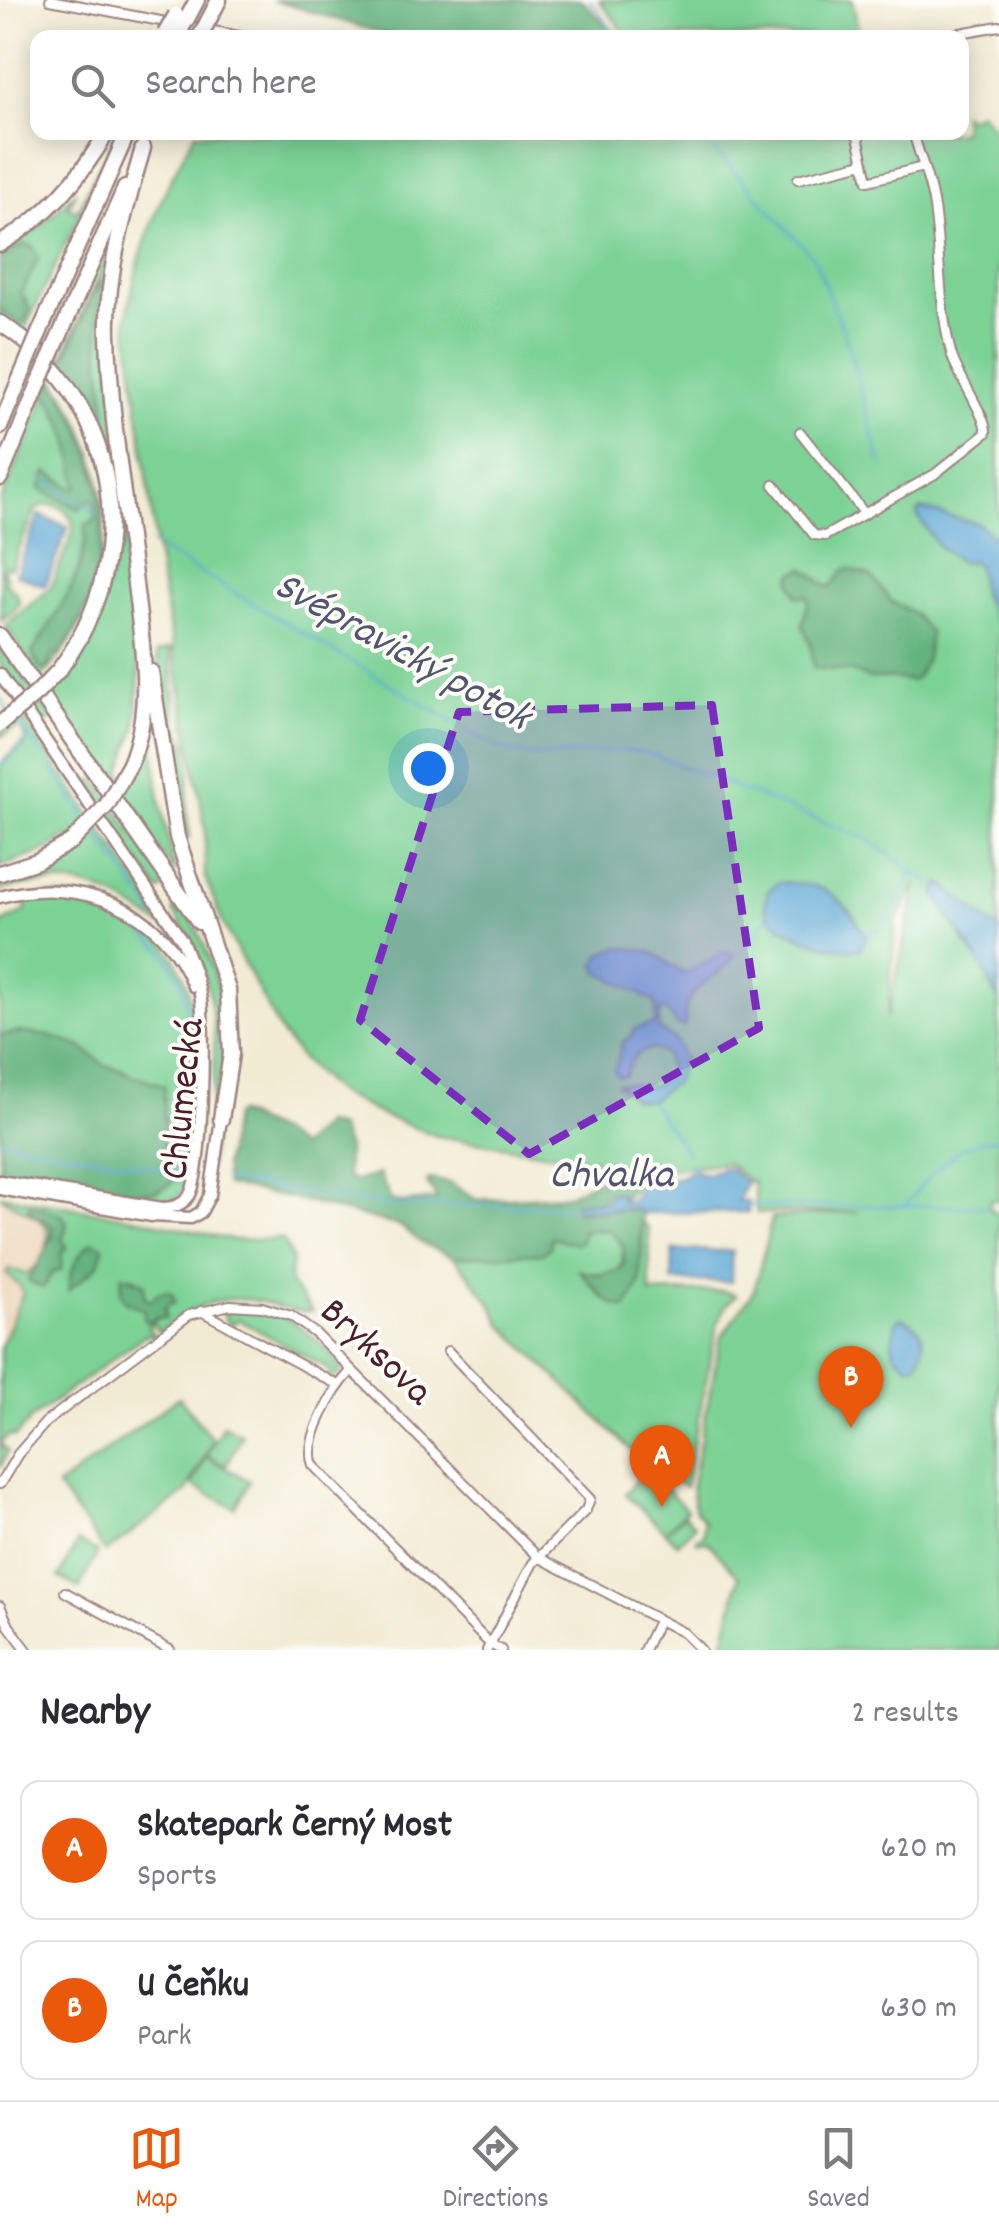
<!DOCTYPE html>
<meta charset="utf-8">
<style>
body{margin:0;font-family:Dekko,sans-serif;background:#f2f2f3;color:#2b2b33}
.you{position:absolute;left:428px;top:768px;width:35px;height:35px;margin:-25px;border:8px solid #fff;border-radius:50%;background:#1a73e8;box-shadow:0 0 0 15px #1a73e833}
.badge{display:grid;place-items:center;width:65px;height:65px;border-radius:50%;background:#ea580c;color:#fff;font-size:32px;font-weight:700}
.pin{position:absolute;translate:-50% -82px;filter:drop-shadow(0 2px 5px #0008)}
.pin::after{content:'';position:absolute;top:52px;width:35px;height:30px;background:inherit;clip-path:polygon(0 0,100% 0,50% 100%)}
.list{margin:0;padding:0;list-style:none}
h2{display:flex;justify-content:space-between;align-items:center;height:130px;margin:0;padding:0 40px;font-size:42px}
h2 small{font-size:32px;font-weight:400;color:#7c7c81}
.list li{display:grid;grid-template-columns:65px 1fr auto;gap:30px;align-items:center;box-sizing:border-box;height:140px;margin:0 20px 20px;padding:0 20px;border:2px solid #e1e1e2;border-radius:20px}
.list b{display:block;font-size:38px;white-space:nowrap}
.list p{margin:0;font-size:32px;white-space:nowrap;color:#7c7c81}
.list em{font-size:32px;font-style:normal;color:#7c7c81}
.icon{flex:none;width:55px;height:55px;fill:none;stroke:currentColor;stroke-width:2;stroke-linecap:round;stroke-linejoin:round}
.map{position:relative;flex:none;width:999px;height:1650px;overflow:hidden}
.search{position:absolute;background:#fff;box-shadow:0 5px 25px #0003;left:30px;right:30px;top:30px;height:110px;display:flex;align-items:center;gap:25px;box-sizing:border-box;padding:0 35px;border-radius:20px;color:#7c7c81;font-size:38px}
.sheet{height:450px;background:#fff}
nav{display:flex;justify-content:space-around;align-items:center;box-sizing:border-box;height:140px;border-top:2px solid #e1e1e2;background:#fff;font-size:28px;color:#7c7c81}
nav a{display:grid;justify-items:center;gap:5px}
nav .on{color:#ea580c}
.map>svg:first-child{display:block}
</style>
<div class="map">
<svg width="999" height="1650" viewBox="0 0 999 1650">
<rect width="100%" height="100%" fill="#fdfcf7"/>
<filter id="ink" filterUnits="userSpaceOnUse"><feTurbulence type="fractalNoise" baseFrequency=".01" numOctaves="2"/><feDisplacementMap in="SourceGraphic" scale="20" xChannelSelector="R" yChannelSelector="G"/><feConvolveMatrix kernelMatrix="1 2 1 2 8 2 1 2 1" color-interpolation-filters="sRGB"/></filter>
<filter id="wash" filterUnits="userSpaceOnUse"><feTurbulence type="fractalNoise" baseFrequency=".0048" numOctaves="4" result="noise"/><feDisplacementMap in="SourceGraphic" scale="40" xChannelSelector="R" yChannelSelector="G"/><feGaussianBlur stdDeviation="2.25" result="paint"/><feColorMatrix in="noise" values="0 0 0 0 0 0 0 0 0 0 0 0 0 0 0 0 0 1.4 0 .05"/><feComposite in="paint" operator="in"/></filter>
<g filter="url(#wash)">
<rect width="100%" height="100%" fill="#f2ebd4"/>
<polygon fill="#edd7bb" points="0,1195 57,1205 56,1235 0,1348"/>
<g fill="#7bd195" stroke="#627860" stroke-width="2.5" fill-rule="evenodd">
<polygon points="599,0 852,0 860,37 628,37"/>
<path d="M 979,112 L 999,134 L 999,930 L 961,901 L 945,885 L 936,892 L 964,941 L 979,961 L 999,1001 L 999,1201 L 992,1199 L 988,1206 L 999,1215 L 999,1650 L 722,1650 L 739,1577 L 708,1542 L 697,1542 L 696,1538 L 703,1536 L 704,1521 L 695,1510 L 691,1488 L 721,1337 L 754,1291 L 772,1218 L 858,1212 L 757,1213 L 753,1181 L 749,1182 L 728,1163 L 655,1170 L 437,1136 L 386,1117 L 336,1092 L 302,1060 L 281,1033 L 222,922 L 205,876 L 205,827 L 159,570 L 127,323 C 133,257 163,190 195,133 L 962,132 L 962,113 L 968,118 ZM 917,882 L 888,1015 L 887,1016 L 896,922 Z"/>
<polygon points="116,133 119,133 23,333 0,316 0,310 19,323 28,304 21,293 39,258 22,245 0,259 0,253 42,225 76,191 68,207 77,211"/>
<path d="M 107,254 L 104,281 L 139,676 L 136,728 L 120,774 L 133,780 L 151,726 L 160,802 L 176,874 L 49,693 C 111,623 136,520 99,432 C 88,407 72,388 59,365 ZM 98,281 L 101,283 L 99,346 L 107,419 L 102,426 L 63,362 Z"/>
<path d="M 53,377 C 123,475 123,592 40,680 L 5,625 L 50,589 L 73,532 C 76,510 51,496 35,511 L 11,568 L 6,566 L 3,573 L 7,576 L 5,582 L 18,595 L 19,605 L 1,621 L 0,503 ZM 53,381 C 113,461 121,572 59,655 L 51,655 L 50,664 L 44,670 L 39,668 L 32,653 C 57,613 87,573 86,524 L 96,522 L 96,500 L 87,502 L 79,509 L 40,489 L 47,472 L 75,489 L 78,486 C 74,452 67,424 47,395 Z"/>
<polygon points="0,643 53,718 42,725 0,665"/>
<polygon points="170,649 177,725 187,746 189,771 186,811 190,837 185,838 174,795 157,653"/>
<path d="M 23,718 L 158,910 L 175,935 C 110,891 83,871 0,890 L 0,881 L 42,867 L 77,847 L 67,836 L 48,850 L 0,867 L 0,764 L 26,740 L 20,726 L 0,737 L 0,733 Z"/>
<polygon points="95,779 169,885 159,891 85,786"/>
<path d="M 42,895 C 213,900 205,1035 191,1163 L 180,1162 L 163,1146 L 166,1116 L 125,1070 L 104,1065 L 80,1046 L 48,1036 L 18,1032 L 0,1036 L 0,924 L 25,912 L 26,905 L 19,898 Z"/>
<path d="M 182,903 C 243,1001 222,1062 209,1168 C 205,1153 211,1126 212,1107 C 217,1022 218,985 173,910 Z"/>
<polygon points="0,1169 137,1192 160,1190 175,1180 188,1182 178,1198 154,1202 0,1176"/>
<path d="M 0,1195 L 145,1220 L 233,1240 L 283,1239 L 292,1259 L 289,1282 L 312,1311 C 293,1314 283,1307 265,1303 C 222,1291 191,1307 159,1333 L 152,1323 L 148,1327 L 154,1336 L 145,1335 L 32,1418 L 15,1437 L 9,1435 L 0,1443 L 8,1451 L 0,1468 L 0,1348 L 23,1293 L 20,1286 L 6,1274 L 9,1269 L 27,1274 L 36,1266 L 33,1276 L 46,1282 L 59,1265 L 62,1252 L 66,1249 L 61,1240 L 66,1229 L 62,1215 L 37,1206 C 48,1222 59,1229 46,1247 C 58,1215 16,1212 0,1195 ZM 131,1276 L 143,1283 L 145,1297 L 151,1302 L 156,1294 L 171,1292 L 175,1302 L 165,1306 L 166,1316 L 149,1322 L 143,1308 C 131,1304 120,1300 121,1285 Z"/>
<path d="M 643,1222 L 649,1230 L 650,1293 L 724,1291 L 736,1295 L 726,1305 L 717,1325 L 685,1487 L 651,1467 L 657,1455 L 654,1452 L 642,1461 L 502,1325 L 489,1300 L 454,1257 L 542,1253 L 550,1247 L 550,1239 L 580,1236 L 583,1230 L 609,1230 L 623,1245 C 624,1282 610,1274 581,1272 L 601,1296 L 640,1282 Z"/>
<path d="M 229,1310 C 243,1311 258,1310 271,1313 C 298,1320 327,1346 341,1369 L 340,1374 L 332,1378 L 327,1368 L 237,1319 L 233,1325 L 226,1321 L 223,1314 Z"/>
<polygon points="179,1397 213,1440 186,1492 106,1552 57,1487"/>
<polygon points="223,1425 242,1435 226,1466 207,1455"/>
<polygon points="206,1457 250,1481 235,1508 192,1485"/>
<polygon points="651,1473 687,1510 667,1530 684,1515 695,1526 677,1543 625,1494 637,1479"/>
<polygon points="78,1542 98,1552 79,1588 59,1577"/>
</g>
<g fill="#64b37e" stroke="#576954" stroke-width="2.5">
<polygon points="272,0 582,0 618,37 395,37"/>
<polygon points="25,244 33,247 39,258 21,293 30,310 24,322 19,323 0,310 0,259"/>
<polygon points="100,280 99,346 107,419 102,426 63,362"/>
<path d="M 53,380 C 112,462 122,571 59,655 L 51,656 L 50,664 L 44,670 L 39,668 L 32,653 C 57,614 87,573 86,524 L 96,521 L 95,500 L 87,502 L 79,509 L 40,489 L 46,472 L 75,489 L 78,486 C 74,452 67,424 47,395 Z"/>
<polygon points="804,568 828,587 833,585 843,571 849,569 871,576 891,601 913,613 930,633 926,659 916,678 911,681 891,678 870,679 850,671 814,668 810,642 802,625 809,600 807,596 797,596 791,582 792,574"/>
<polygon points="18,1032 48,1036 80,1046 104,1065 165,1086 163,1146 180,1162 170,1185 154,1192 137,1192 0,1169 0,1036"/>
<path d="M 237,1113 L 278,1132 L 299,1148 L 324,1124 L 339,1128 L 347,1148 L 347,1178 L 356,1181 L 379,1174 L 391,1200 L 402,1203 L 437,1199 L 427,1183 L 429,1179 L 450,1183 L 477,1200 L 568,1195 L 596,1180 L 625,1176 L 634,1181 L 636,1187 L 623,1199 L 620,1193 L 607,1192 L 602,1201 L 574,1203 L 575,1211 L 582,1212 L 635,1209 L 642,1213 L 640,1282 L 627,1308 C 603,1305 596,1287 580,1271 L 600,1275 L 620,1270 L 624,1264 L 623,1245 L 609,1230 L 583,1230 L 581,1241 L 577,1244 L 551,1238 L 550,1247 L 543,1253 L 454,1257 L 423,1244 L 400,1226 L 294,1199 L 226,1185 L 224,1166 L 233,1117 Z"/>
<path d="M 30,1204 L 62,1215 L 67,1224 L 62,1240 L 67,1246 L 62,1252 L 61,1270 L 52,1273 L 43,1288 L 28,1281 L 53,1237 L 53,1228 C 46,1219 36,1217 28,1209 Z"/>
<path d="M 93,1242 L 103,1247 C 102,1272 82,1275 69,1290 C 68,1274 78,1251 93,1242 Z"/>
<polygon points="122,1275 144,1283 145,1297 150,1301 160,1292 171,1292 175,1301 165,1306 165,1318 156,1317 147,1322 143,1317 146,1311 125,1301 121,1292"/>
</g>
<g fill="#5da7d5" stroke="#546380" stroke-width="2.5">
<polygon points="921,509 979,524 992,536 999,536 999,629 982,594 977,565 972,561 961,563 938,546 917,515"/>
<polygon points="39,515 68,527 45,586 16,574"/>
<path d="M 778,883 C 829,881 842,898 867,936 L 860,949 C 840,954 778,933 768,914 C 763,906 766,899 768,891 Z"/>
<polygon points="940,883 999,930 999,1001 979,961 939,900 936,892"/>
<path d="M 620,947 L 652,952 L 684,974 L 722,953 L 729,952 L 734,956 C 724,975 697,982 687,1003 C 684,1011 687,1019 684,1027 L 677,1025 L 665,1010 L 660,1010 L 658,1029 L 675,1040 L 684,1058 L 675,1082 L 650,1101 L 635,1100 L 617,1084 C 639,1079 645,1099 670,1074 L 666,1055 C 646,1041 631,1056 625,1076 L 618,1076 L 614,1072 L 623,1041 L 631,1037 L 634,1029 L 655,1024 L 656,1003 L 598,971 L 596,964 L 601,954 Z"/>
<path d="M 727,1167 L 746,1183 L 738,1201 L 748,1202 L 748,1212 L 642,1213 L 635,1209 L 576,1210 L 576,1203 L 606,1202 L 610,1193 L 618,1193 L 623,1202 C 634,1202 637,1193 640,1184 C 658,1176 676,1184 692,1170 L 706,1174 Z"/>
<polygon points="673,1250 732,1251 731,1282 672,1281"/>
<path d="M 901,1318 C 926,1326 928,1345 916,1366 L 908,1365 L 895,1354 L 892,1344 L 896,1321 Z"/>
</g>
<g fill="none" stroke-linecap="round" stroke-linejoin="round">
<g stroke="#5da7d5" stroke-width="2.5">
<polyline points="590,0 619,38"/>
<polyline points="698,132 814,258 848,343 881,464"/>
<polyline points="43,480 96,512"/>
<path d="M 152,544 L 496,747 C 556,770 599,740 654,755 L 867,839 L 936,887"/>
<polyline points="0,698 7,710"/>
<polyline points="15,720 45,758"/>
<polyline points="0,766 24,747 29,736"/>
<polyline points="51,767 85,816"/>
<polyline points="93,827 155,915"/>
<path d="M 112,913 C 191,955 192,1001 188,1082"/>
<polyline points="886,923 914,872"/>
<polyline points="866,934 880,929"/>
<polyline points="734,955 747,947 768,917"/>
<polyline points="650,1101 687,1153"/>
<polyline points="0,1140 185,1173"/>
<polyline points="690,1164 692,1170"/>
<polyline points="182,1172 188,1095"/>
<polyline points="224,1180 389,1205 576,1206"/>
<path d="M 906,1205 C 929,1176 958,1138 999,1139"/>
<polyline points="749,1206 991,1206"/>
</g>
</g>
</g>
<g filter="url(#ink)">
<g fill="none" stroke-linecap="round" stroke-linejoin="round">
<g stroke="#9e8580" stroke-width="12">
<g id="minor">
<polyline points="50,0 171,23"/>
<polyline points="184,25 249,38"/>
<polyline points="932,38 999,26"/>
<polyline points="857,132 864,163"/>
<polyline points="798,179 864,163 868,181 923,167"/>
<polyline points="800,432 865,514"/>
<path d="M 774,485 L 814,535 L 825,536 L 935,474 L 986,433 C 988,419 958,376 952,356 C 939,311 941,262 935,215 C 932,186 921,161 913,132"/>
<polyline points="201,1311 338,1385"/>
<polyline points="448,1351 590,1499 586,1510 533,1563 487,1650"/>
<path d="M 351,1371 C 333,1390 303,1440 313,1465 L 490,1644 L 501,1650"/>
<polyline points="0,1484 18,1454 46,1422 189,1315 230,1305 262,1307 291,1316 316,1334 538,1557 684,1633 701,1650"/>
<polyline points="65,1592 170,1650"/>
<polyline points="0,1606 9,1626 27,1650"/>
<polyline points="644,1650 658,1621"/>
</g>
</g>
<g stroke="#9e8580" stroke-width="15">
<g id="secondary">
<path d="M 0,674 L 182,940 C 190,960 198,979 201,1000 C 205,1028 203,1177 189,1196 C 182,1206 172,1208 162,1208 L 0,1181"/>
<path d="M 0,897 C 78,876 163,907 193,986"/>
<polyline points="0,1189 152,1216 191,1218 201,1212 210,1195 221,1119"/>
</g>
</g>
<g stroke="#9e8580" stroke-width="19">
<g id="motorway">
<polyline points="188,17 197,0"/>
<polyline points="208,21 219,0"/>
<path d="M 0,244 C 47,216 80,179 107,132"/>
<path d="M 0,323 C 121,400 144,556 59,670"/>
<polyline points="40,331 128,132"/>
<polyline points="55,346 125,188"/>
<polyline points="0,427 25,367"/>
<polyline points="0,478 40,381"/>
<polyline points="0,636 199,922"/>
<polyline points="151,672 177,837 228,990 231,1054 221,1119"/>
<path d="M 130,764 C 154,706 142,644 135,584 C 125,501 110,417 108,334 C 106,269 126,209 143,148"/>
<polyline points="0,873 37,861 72,841"/>
</g>
</g>
<use href="#minor" stroke="#fff" stroke-width="8"/>
<use href="#secondary" stroke="#fff" stroke-width="10"/>
<use href="#motorway" stroke="#fff" stroke-width="14"/>
<g stroke="#9e8580" stroke-width="19" stroke-linecap="butt">
<g id="motorway-bridge">
<polyline points="165,34 176,15"/>
<polyline points="177,36 188,17"/>
<polyline points="199,38 208,21"/>
<polyline points="25,367 40,331"/>
<polyline points="40,381 55,346"/>
<polyline points="0,724 37,693 59,670"/>
<polyline points="72,841 107,805 130,764"/>
</g>
</g>
<use href="#motorway-bridge" stroke="#fff" stroke-width="14"/>
</g>
</g>
<path fill="#7b2cbf" fill-opacity="0.2" stroke="#7b2cbf" stroke-width="8" stroke-dasharray="20 12" stroke-linejoin="round" d="M 712,705 L 759,1028 L 529,1154 L 360,1020 L 459,712 Z"/>
<g text-anchor="middle" dominant-baseline="central" stroke-width="8" stroke-linejoin="round" paint-order="stroke">
<g font-size="40" fill="#4a1f2b" stroke="#fdfcf7">
<text transform="translate(186 1099) rotate(-84)">Chlumecká</text>
<text transform="translate(374 1354) rotate(43)">Bryksova</text>
</g>
<g font-size="42" font-style="italic" fill="#52556f" stroke="#fdfcf7">
<text transform="translate(401 654) rotate(29)">Svépravický potok</text>
<text x="611" y="1178">Chvalka</text>
</g>
</g>
</svg>
<div class="you"></div>
<div class="pin badge" style="left:662px;top:1507px">A</div>
<div class="pin badge" style="left:851px;top:1428px">B</div>
<div class="search"><svg class="icon" aria-label="search" viewBox="0 0 24 24"><circle cx="10" cy="10" r="6"/><path d="M15 15l6 6"/></svg>Search here</div>
</div>
<section class="sheet">
<h2>Nearby<small>2 results</small></h2>
<ul class="list">
<li><span class="badge">A</span><div><b>Skatepark Černý Most</b><p>Sports</p></div><em>620 m</em></li>
<li><span class="badge">B</span><div><b>U Čeňku</b><p>Park</p></div><em>630 m</em></li>
</ul>
</section>
<nav>
<a class="on"><svg class="icon" aria-label="map" viewBox="0 0 24 24"><path d="M3 6l6-2 6 2 6-2v14l-6 2-6-2-6 2zM9 4v14M15 6v14"/></svg>Map</a>
<a><svg class="icon" aria-label="directions" viewBox="0 0 24 24"><path d="M12 3l9 9-9 9-9-9zM9 14v-3h6M13 9l2 2-2 2"/></svg>Directions</a>
<a><svg class="icon" aria-label="saved" viewBox="0 0 24 24"><path d="M7 4h10v16l-5-4-5 4z"/></svg>Saved</a>
</nav>
